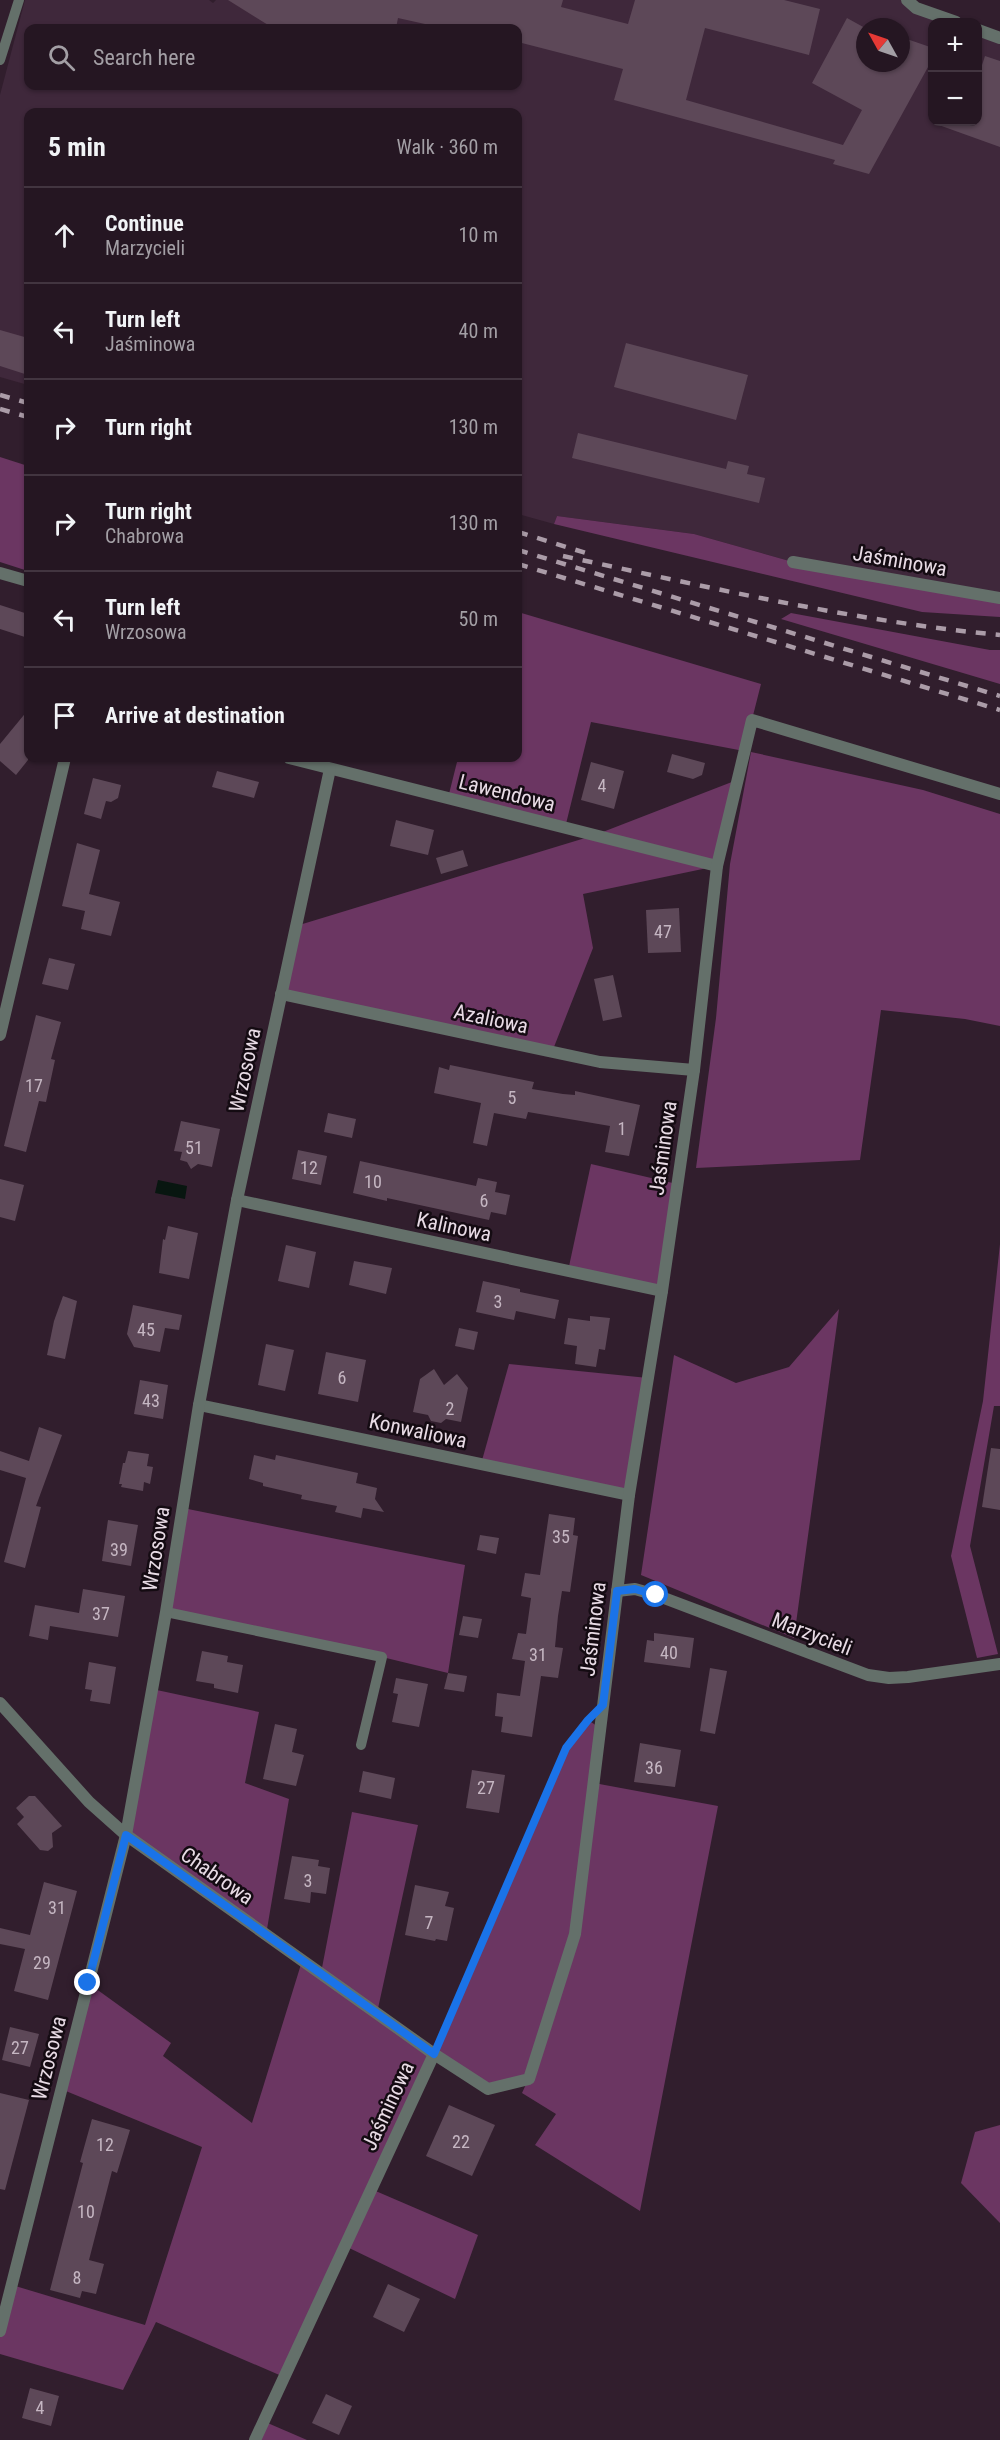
<!DOCTYPE html>
<meta charset="utf-8">
<style>
body{margin:0;font-family:"Roboto Condensed",sans-serif;background:#2d1f2a;color:#f1f3f6}
.controls{position:absolute;right:18px;top:18px;display:grid;overflow:hidden;border-radius:12px;box-shadow:0 2px 4px #0004}
.controls button{width:54px;height:54px;display:grid;place-items:center;padding:0;border:0;border-bottom:2px solid #423540;background:#251622;color:#f1f3f6;font:30px sans-serif}
.compass{position:absolute;left:856px;top:18px;width:54px;height:54px;border-radius:50%;background:#251622;box-shadow:0 2px 4px #0004;rotate:310deg}
.stop{position:absolute;width:18px;height:18px;margin:-14px;border:4px solid #1a73e8;border-radius:50%;background:#fff}
.stop.end{background:#1a73e8;border-color:#fff;box-shadow:0 2px 6px #0008}
.list{margin:0;padding:0;list-style:none}
h2{display:flex;justify-content:space-between;align-items:center;height:78px;margin:0;padding:0 24px;font-size:26px}
h2 small{font-size:20px;font-weight:400;color:#a39fa5}
.list li{display:grid;grid-template-columns:39px 1fr auto;gap:18px;align-items:center;box-sizing:border-box;height:96px;padding:0 24px;border-top:2px solid #423540}
.list b{display:block;font-size:22px;white-space:nowrap}
.list p{margin:0;font-size:20px;white-space:nowrap;color:#a39fa5}
.list em{font-size:20px;font-style:normal;color:#a39fa5}
.icon{flex:none;width:33px;height:33px;fill:none;stroke:currentColor;stroke-width:2;stroke-linecap:round;stroke-linejoin:round}
.map{position:relative;flex:none;width:1000px;height:2440px;overflow:hidden}
.search{position:absolute;background:#251622;box-shadow:0 2px 4px #0004;left:24px;top:24px;width:498px;height:66px;display:flex;align-items:center;gap:15px;box-sizing:border-box;padding:0 21px;border-radius:12px;color:#a39fa5;font-size:22px}
.panel{position:absolute;background:#251622;box-shadow:0 2px 4px #0004;left:24px;top:108px;width:498px;height:654px;border-radius:12px}
.map>svg:first-child{display:block}
</style>
<div class="map">
<svg width="1000" height="2440" viewBox="0 0 1000 2440">
<rect width="100%" height="100%" fill="#311e2d"/>
<path fill="#3f283b" fill-rule="evenodd" d="M 25,0 L 209,0 L 213,3 L 216,0 L 907,0 L 956,22 L 932,22 L 932,122 L 978,122 L 978,30 L 1000,38 L 1000,598 L 793,562 L 694,534 L 557,516 L 554,524 L 518,514 L 518,112 L 28,112 L 28,385 L 0,377 L 0,95 ZM 865,27 L 901,27 L 901,63 L 865,63 ZM 28,28 L 518,28 L 518,86 L 28,86 Z"/>
<g fill="#6b3662">
<polygon points="0,457 28,466 28,571 0,562"/>
<polygon points="557,516 694,534 793,562 1000,598 1000,617 922,612 554,524"/>
<polygon points="518,612 761,684 744,751 591,722 565,828 448,798 458,758 518,758"/>
<polygon points="791,613 990,650 1000,650 1000,684 781,619"/>
<polygon points="751,752 923,790 1000,814 1000,1026 965,1019 881,1010 860,1160 696,1168 716,1018 730,864"/>
<polygon points="737,780 717,866 583,894 593,948 552,1052 281,994 296,926 595,835"/>
<polygon points="591,1164 677,1184 662,1291 568,1271"/>
<polygon points="1000,1244 1000,1406 994,1406 970,1546 998,1654 977,1658 951,1556 983,1401"/>
<polygon points="839,1309 794,1638 641,1575 674,1355 736,1383 789,1367"/>
<polygon points="509,1364 648,1378 629,1495 481,1464"/>
<polygon points="183,1508 465,1565 448,1673 382,1657 166,1612"/>
<polygon points="152,1689 259,1712 245,1783 289,1799 266,1935 126,1835"/>
<polygon points="588,1720 600,1728 594,1783 718,1806 640,2211 535,2145 556,2114 522,2093 528,2080 488,2089 434,2054 371,2189 478,2235 455,2299 345,2246 284,2377 156,2322 123,2390 0,2354 0,2331 12,2285 145,2325 202,2147 61,2089 88,1983 171,2043 163,2056 252,2123 302,1961 321,1973 352,1812 418,1825 377,2013 434,2054 566,1748"/>
<polygon points="1000,2125 1000,2223 961,2183 975,2132"/>
<polygon points="263,2421 307,2440 255,2440"/>
</g>
<polygon fill="#081610" points="158,1180 187,1186 185,1199 155,1193"/>
<g fill="#5d4858">
<polygon points="228,0 563,0 561,7 628,24 635,0 784,0 820,9 809,55 705,28 686,100 843,145 862,110 812,83 847,18 865,28 865,63 901,63 901,37 933,48 933,58 869,174 833,164 835,160 614,100 623,69 518,42 518,28 443,28 398,18 396,28 273,28"/>
<polygon points="985,56 1000,61 1000,147 936,124 937,122 978,122 978,77"/>
<polygon points="0,330 28,338 28,375 0,366"/>
<polygon points="626,343 748,375 736,420 614,387"/>
<polygon points="578,433 726,469 728,461 749,466 747,474 765,478 759,503 572,458"/>
<polygon points="0,605 28,614 28,638 0,629"/>
<polygon points="28,710 28,760 16,775 0,761 0,744"/>
<polygon points="672,754 705,763 702,775 693,779 667,772"/>
<polygon points="591,762 624,771 614,809 581,800"/>
<polygon points="217,771 259,782 254,798 212,787"/>
<polygon points="93,778 121,785 118,798 111,802 106,801 101,819 84,814"/>
<polygon points="396,820 434,830 428,855 390,846"/>
<polygon points="77,843 100,850 89,894 120,902 111,936 81,929 85,911 62,906"/>
<polygon points="463,850 468,866 441,874 436,858"/>
<polygon points="679,908 681,952 648,953 646,910"/>
<polygon points="49,958 75,964 68,990 42,984"/>
<polygon points="613,975 622,1017 603,1021 594,979"/>
<polygon points="36,1015 61,1022 51,1059 55,1060 46,1102 39,1101 26,1152 4,1146"/>
<polygon points="450,1065 534,1082 532,1089 563,1094 575,1095 575,1091 640,1105 629,1156 605,1152 610,1126 528,1112 526,1119 494,1113 487,1146 473,1143 481,1103 434,1093 439,1067 449,1070"/>
<polygon points="328,1113 356,1119 352,1138 324,1132"/>
<polygon points="181,1121 220,1129 212,1167 198,1164 191,1169 187,1162 180,1160 182,1152 174,1151"/>
<polygon points="298,1150 327,1156 321,1185 292,1179"/>
<polygon points="360,1161 476,1186 478,1178 497,1182 495,1192 510,1195 506,1215 491,1212 489,1220 387,1198 387,1201 353,1193"/>
<polygon points="0,1179 24,1185 15,1221 0,1217"/>
<polygon points="168,1226 198,1233 189,1279 159,1273 163,1239 165,1240"/>
<polygon points="286,1245 316,1252 309,1288 278,1281"/>
<polygon points="354,1261 392,1268 386,1294 349,1285"/>
<polygon points="483,1281 520,1289 520,1292 559,1300 555,1319 516,1311 514,1320 476,1312"/>
<polygon points="63,1296 77,1301 65,1359 47,1355 54,1321"/>
<polygon points="133,1305 182,1315 179,1330 165,1328 160,1352 134,1347 127,1334"/>
<polygon points="590,1316 610,1318 605,1350 599,1349 596,1367 575,1364 577,1346 564,1344 568,1318 590,1321"/>
<polygon points="459,1328 478,1332 474,1350 455,1346"/>
<polygon points="266,1344 294,1350 285,1391 258,1385"/>
<polygon points="326,1352 366,1360 358,1402 318,1394"/>
<polygon points="434,1369 444,1385 457,1374 468,1388 461,1422 446,1419 441,1423 431,1421 428,1415 413,1412 420,1379"/>
<polygon points="140,1380 168,1385 163,1419 134,1414"/>
<polygon points="39,1427 62,1435 36,1506 41,1507 25,1568 4,1562 26,1478 0,1470 0,1451 29,1461"/>
<polygon points="991,1448 1000,1449 1000,1510 982,1507"/>
<polygon points="128,1451 149,1454 147,1466 153,1467 150,1484 144,1482 143,1491 121,1487 122,1484 119,1484 123,1463 125,1463"/>
<polygon points="254,1455 275,1460 276,1455 358,1473 356,1483 377,1488 375,1499 384,1512 363,1508 361,1518 335,1512 337,1506 301,1499 302,1495 263,1486 263,1483 249,1479"/>
<polygon points="549,1514 575,1518 573,1535 578,1536 570,1592 562,1591 558,1616 555,1647 563,1648 558,1678 541,1676 532,1737 501,1732 503,1717 495,1716 497,1693 520,1696 525,1661 512,1659 518,1633 526,1634 531,1598 521,1596 525,1573 540,1575"/>
<polygon points="108,1520 138,1525 131,1566 102,1561"/>
<polygon points="480,1535 499,1538 496,1554 477,1550"/>
<polygon points="83,1589 125,1596 118,1637 50,1626 48,1640 29,1636 35,1605 79,1613"/>
<polygon points="463,1616 482,1619 478,1638 459,1635"/>
<polygon points="654,1633 694,1638 690,1668 644,1662 647,1640 654,1641"/>
<polygon points="202,1651 228,1656 227,1662 243,1665 238,1693 214,1688 214,1684 196,1681"/>
<polygon points="89,1662 116,1667 110,1704 90,1701 92,1690 85,1689"/>
<polygon points="710,1668 727,1671 715,1734 700,1731"/>
<polygon points="448,1673 467,1676 464,1692 444,1689"/>
<polygon points="396,1678 428,1684 419,1727 392,1722 398,1694 393,1693"/>
<polygon points="275,1724 297,1729 292,1752 304,1755 296,1786 263,1779"/>
<polygon points="640,1743 681,1750 675,1787 634,1782"/>
<polygon points="472,1770 505,1775 499,1813 466,1808"/>
<polygon points="363,1771 395,1778 391,1799 359,1792"/>
<polygon points="29,1796 35,1796 62,1826 52,1833 53,1847 48,1851 40,1850 17,1824 24,1817 16,1808"/>
<polygon points="292,1856 319,1860 318,1866 330,1868 326,1894 311,1892 310,1903 284,1899"/>
<polygon points="44,1882 77,1891 48,2000 14,1991 25,1949 0,1944 0,1928 30,1935"/>
<polygon points="415,1885 449,1892 445,1906 454,1908 447,1941 436,1939 435,1941 405,1935"/>
<polygon points="10,2027 39,2034 30,2067 2,2060"/>
<polygon points="0,2093 29,2100 5,2190 0,2189"/>
<polygon points="449,2105 495,2125 472,2176 426,2156"/>
<polygon points="92,2119 130,2130 117,2173 112,2171 89,2260 104,2264 96,2294 82,2291 80,2298 50,2290 83,2163 80,2162"/>
<polygon points="388,2284 420,2299 404,2332 373,2317"/>
<polygon points="30,2388 59,2396 51,2426 22,2418"/>
<polygon points="326,2394 352,2406 339,2435 312,2423"/>
</g>
<g fill="none" stroke-linecap="round" stroke-linejoin="round">
<polyline stroke="#80707d" stroke-width="4" stroke-dasharray="1.5 4.5" stroke-linecap="butt" points="440,2040 566,1748 585,1723"/>
<g stroke="#64706a" stroke-width="10">
<polyline points="0,60 19,0"/>
<polyline points="166,1612 382,1657 361,1745"/>
</g>
<g stroke="#64706a" stroke-width="12">
<polyline points="907,0 916,8 956,22"/>
<polyline points="978,30 1000,38"/>
<polyline points="793,562 1000,598"/>
<polyline points="0,573 28,581"/>
<polyline points="289,758 717,866"/>
<polyline points="281,994 600,1062 694,1070"/>
<polyline points="0,1035 65,758"/>
<polyline points="237,1200 662,1291"/>
<polyline points="199,1405 629,1495"/>
<polyline points="617,1591 635,1589 656,1595 868,1675 889,1678 908,1677 1000,1664"/>
<polyline points="0,1703 89,1802 126,1835 434,2054 488,2089 529,2079 575,1934 629,1495 662,1291 694,1070 717,866 752,720 1000,794"/>
<polyline points="0,2331 126,1835 166,1612 199,1405 237,1200 330,769"/>
<polyline points="255,2440 434,2054"/>
</g>
<g stroke="#ab9ca8" stroke-width="4.5" stroke-dasharray="10 10" stroke-linecap="butt">
<polyline points="0,395 28,403"/>
<polyline points="0,409 28,417"/>
<polyline points="518,532 589,554"/>
<polyline points="518,550 1000,696"/>
<path d="M 563,556 C 708,587 852,621 1000,635"/>
<polyline points="518,564 1000,710"/>
</g>
</g>
<g fill="none" stroke-linecap="round" stroke-linejoin="round">
<polyline stroke="#1a73e8" stroke-width="8" points="88,1983 126,1835 434,2054 566,1748 588,1720 603,1705 617,1591 635,1589 656,1595"/>
</g>
<g text-anchor="middle" dominant-baseline="central" stroke-width="5" stroke-linejoin="round" paint-order="stroke">
<g font-size="18" fill="#c5b6c2">
<text x="602" y="785">4</text>
<text x="663" y="931">47</text>
<text x="34" y="1085">17</text>
<text x="512" y="1097">5</text>
<text x="622" y="1128">1</text>
<text x="194" y="1147">51</text>
<text x="309" y="1167">12</text>
<text x="373" y="1181">10</text>
<text x="484" y="1200">6</text>
<text x="498" y="1301">3</text>
<text x="146" y="1329">45</text>
<text x="342" y="1377">6</text>
<text x="151" y="1400">43</text>
<text x="450" y="1408">2</text>
<text x="561" y="1536">35</text>
<text x="119" y="1549">39</text>
<text x="101" y="1613">37</text>
<text x="669" y="1652">40</text>
<text x="538" y="1654">31</text>
<text x="654" y="1767">36</text>
<text x="486" y="1787">27</text>
<text x="308" y="1880">3</text>
<text x="57" y="1907">31</text>
<text x="429" y="1922">7</text>
<text x="42" y="1962">29</text>
<text x="20" y="2047">27</text>
<text x="461" y="2141">22</text>
<text x="105" y="2144">12</text>
<text x="86" y="2211">10</text>
<text x="77" y="2277">8</text>
<text x="40" y="2407">4</text>
</g>
<g font-size="21" fill="#e8dbe5" stroke="#140b12">
<text transform="translate(900 561) rotate(10)">Jaśminowa</text>
<text transform="translate(507 793) rotate(14)">Lawendowa</text>
<text transform="translate(491 1019) rotate(12)">Azaliowa</text>
<text transform="translate(245 1070) rotate(-78)">Wrzosowa</text>
<text transform="translate(663 1148) rotate(-82)">Jaśminowa</text>
<text transform="translate(454 1227) rotate(12)">Kalinowa</text>
<text transform="translate(418 1431) rotate(12)">Konwaliowa</text>
<text transform="translate(156 1549) rotate(-81)">Wrzosowa</text>
<text transform="translate(593 1629) rotate(-83)">Jaśminowa</text>
<text transform="translate(812 1634) rotate(21)">Marzycieli</text>
<text transform="translate(217 1876) rotate(35)">Chabrowa</text>
<text transform="translate(49 2058) rotate(-76)">Wrzosowa</text>
<text transform="translate(388 2106) rotate(-65)">Jaśminowa</text>
</g>
</g>
</svg>
<div class="controls">
<button>+</button>
<button>−</button>
</div>
<svg class="compass" viewBox="-18 -18 36 36"><path d="M0-13l5 13h-10z" fill="#e53935"/><path d="M0 13l5-13h-10z" fill="#a39fa5"/></svg>
<div class="stop" style="left:656px;top:1595px"></div>
<div class="stop end" style="left:88px;top:1983px"></div>
<div class="search"><svg class="icon" aria-label="search" viewBox="0 0 24 24"><circle cx="10" cy="10" r="6"/><path d="M15 15l6 6"/></svg>Search here</div>
<section class="panel">
<h2>5 min<small>Walk · 360 m</small></h2>
<ul class="list">
<li><svg class="icon" aria-label="ahead" viewBox="0 0 24 24"><path d="M12 20V5M6 11l6-6 6 6"/></svg><div><b>Continue</b><p>Marzycieli</p></div><em>10 m</em></li>
<li><svg class="icon" aria-label="left" viewBox="0 0 24 24"><path d="M17 20v-9H6M10 6l-5 5 5 5"/></svg><div><b>Turn left</b><p>Jaśminowa</p></div><em>40 m</em></li>
<li><svg class="icon" aria-label="right" viewBox="0 0 24 24"><path d="M7 20v-9h11M14 6l5 5-5 5"/></svg><div><b>Turn right</b></div><em>130 m</em></li>
<li><svg class="icon" aria-label="right" viewBox="0 0 24 24"><path d="M7 20v-9h11M14 6l5 5-5 5"/></svg><div><b>Turn right</b><p>Chabrowa</p></div><em>130 m</em></li>
<li><svg class="icon" aria-label="left" viewBox="0 0 24 24"><path d="M17 20v-9H6M10 6l-5 5 5 5"/></svg><div><b>Turn left</b><p>Wrzosowa</p></div><em>50 m</em></li>
<li><svg class="icon" aria-label="arrive" viewBox="0 0 24 24"><path d="M6 21V4h12l-3 4 3 4H6"/></svg><div><b>Arrive at destination</b></div></li>
</ul>
</section>
</div>
